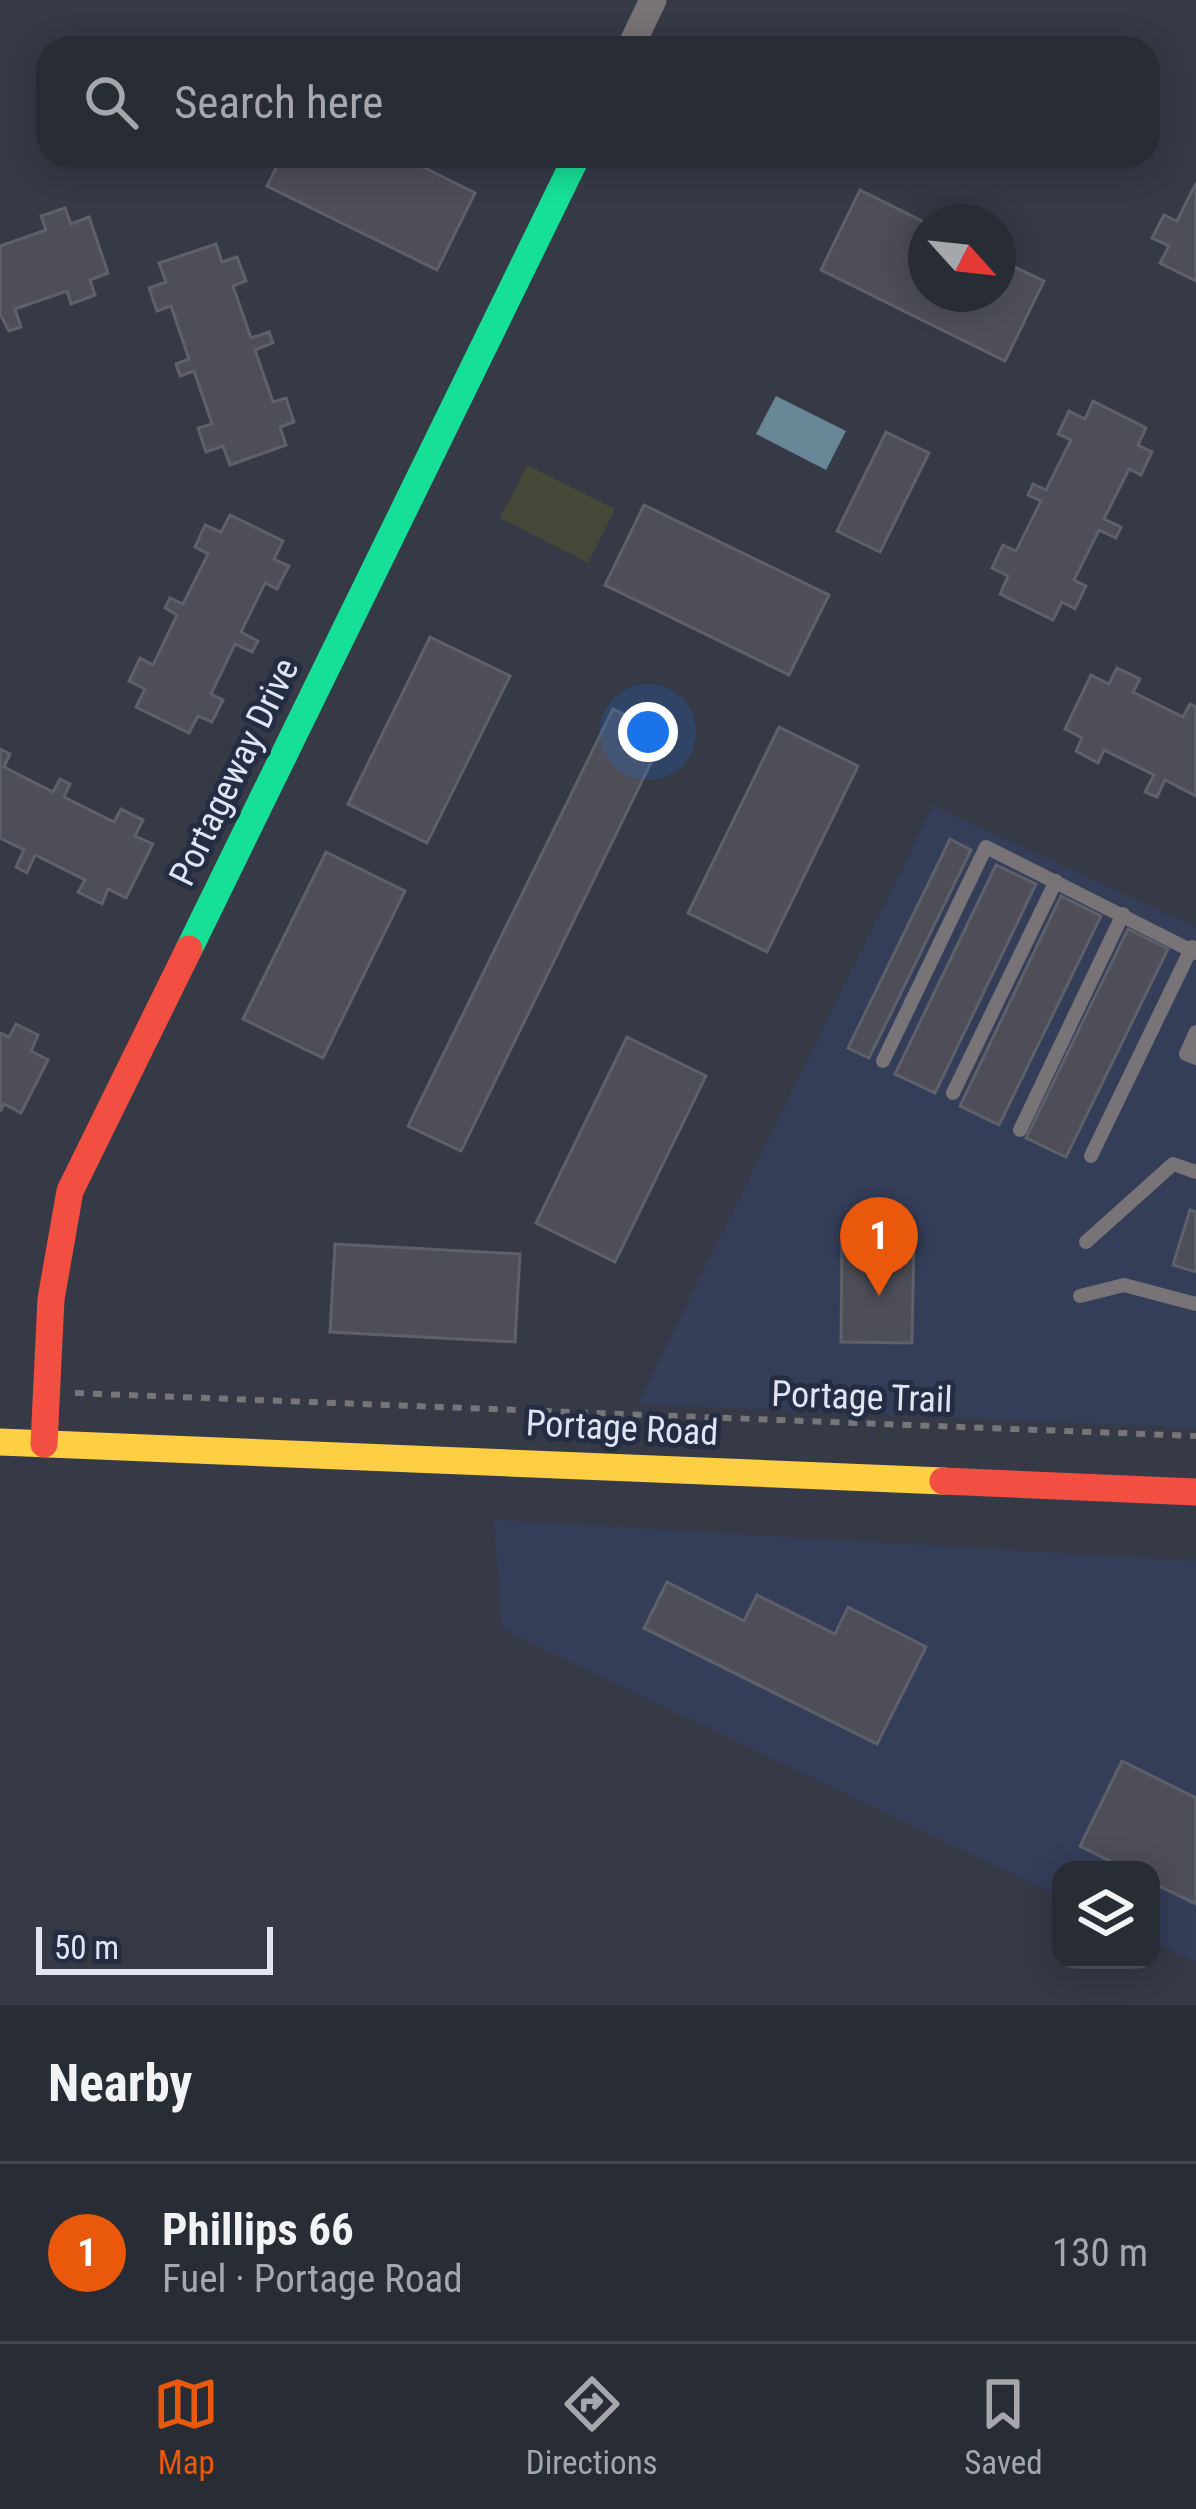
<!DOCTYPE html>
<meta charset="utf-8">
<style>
body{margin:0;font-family:"Roboto Condensed",sans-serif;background:#30343d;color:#f1f3f6}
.controls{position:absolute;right:36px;bottom:36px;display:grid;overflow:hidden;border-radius:24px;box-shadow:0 6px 30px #0003}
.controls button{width:108px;height:108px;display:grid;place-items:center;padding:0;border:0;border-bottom:3px solid #444850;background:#282c35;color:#f1f3f6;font:60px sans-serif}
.compass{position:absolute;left:908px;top:204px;width:108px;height:108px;border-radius:50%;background:#282c35;box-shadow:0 6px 30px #0003;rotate:117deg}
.scale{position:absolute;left:36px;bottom:30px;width:237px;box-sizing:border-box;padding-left:12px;border:6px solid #e0e5f4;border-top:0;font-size:33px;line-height:42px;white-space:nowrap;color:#e0e5f4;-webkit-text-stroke:9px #252d43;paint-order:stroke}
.you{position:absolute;left:648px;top:732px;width:42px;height:42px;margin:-30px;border:9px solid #fff;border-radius:50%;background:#1a73e8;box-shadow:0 0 0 18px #1a73e833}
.badge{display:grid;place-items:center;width:78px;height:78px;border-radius:50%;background:#ea580c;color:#fff;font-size:39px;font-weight:700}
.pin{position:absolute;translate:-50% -99px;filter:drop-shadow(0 3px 6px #0008)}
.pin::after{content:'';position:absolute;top:63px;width:42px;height:36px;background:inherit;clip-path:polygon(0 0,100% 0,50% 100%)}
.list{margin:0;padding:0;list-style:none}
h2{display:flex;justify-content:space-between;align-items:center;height:156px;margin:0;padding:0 48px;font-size:51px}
h2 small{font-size:39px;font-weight:400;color:#a5a7ad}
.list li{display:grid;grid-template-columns:78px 1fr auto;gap:36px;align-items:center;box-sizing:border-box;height:180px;padding:0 48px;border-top:3px solid #444850}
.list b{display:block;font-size:45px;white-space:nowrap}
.list p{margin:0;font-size:39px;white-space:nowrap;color:#a5a7ad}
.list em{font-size:39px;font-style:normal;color:#a5a7ad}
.icon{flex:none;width:66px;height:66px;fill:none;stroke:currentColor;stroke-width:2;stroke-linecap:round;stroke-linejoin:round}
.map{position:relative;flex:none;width:1196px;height:2005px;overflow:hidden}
.search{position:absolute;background:#282c35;box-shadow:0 6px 30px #0003;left:36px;right:36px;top:36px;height:132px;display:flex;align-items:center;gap:30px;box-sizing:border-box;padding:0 42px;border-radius:36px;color:#a5a7ad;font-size:45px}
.sheet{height:336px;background:#282c35}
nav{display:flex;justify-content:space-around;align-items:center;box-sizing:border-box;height:168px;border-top:3px solid #444850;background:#282c35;font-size:33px;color:#a5a7ad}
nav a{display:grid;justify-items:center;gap:6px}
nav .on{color:#ea580c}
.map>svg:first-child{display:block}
</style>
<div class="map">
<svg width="1196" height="2005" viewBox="0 0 1196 2005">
<rect width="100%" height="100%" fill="#363a47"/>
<g fill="#353e59">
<polygon points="933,806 1196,927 1196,1428 638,1404"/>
<polygon points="494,1520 1196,1561 1196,1962 1151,1941 1151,1870 1061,1870 1061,1897 502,1629"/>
</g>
<polygon fill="#464837" points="527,465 615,509 588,563 500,518"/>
<polygon fill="#698697" points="776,396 846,431 826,470 756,434"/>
<g fill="#4d4e58" stroke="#5e606a" stroke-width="3">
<polygon points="282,156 401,156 475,193 437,270 267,186"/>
<polygon points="1196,183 1196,281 1160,263 1169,246 1152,238 1164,215 1177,221"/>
<polygon points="860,190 926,223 926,294 998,294 998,259 1044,281 1005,361 821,270"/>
<polygon points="65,208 71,224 89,217 108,273 90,280 95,295 71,304 67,291 15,309 21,327 9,331 0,314 0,246 46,230 41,216"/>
<polygon points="216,244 222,262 237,257 246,281 233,286 251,338 269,332 273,343 255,350 273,402 286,398 294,422 280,427 286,445 230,465 223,446 206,452 198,428 212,424 194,371 180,376 176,364 189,359 171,306 157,311 149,288 166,282 159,263"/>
<polygon points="1093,401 1146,428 1138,445 1152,452 1141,475 1129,469 1104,519 1121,527 1116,538 1099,530 1074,580 1086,586 1075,609 1062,602 1053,620 1000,594 1008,576 992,568 1003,545 1016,551 1041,501 1028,495 1033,484 1046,490 1071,440 1058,434 1069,411 1085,419"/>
<polygon points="886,432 929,453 880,552 837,531"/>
<polygon points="644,505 829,595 789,675 605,585"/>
<polygon points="230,515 283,541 274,559 289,566 277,589 265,583 241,632 258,641 252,652 235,644 211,694 223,700 212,722 198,716 189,733 136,707 145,689 129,681 140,658 153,665 177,615 165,608 170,598 183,604 208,554 195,547 205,525 221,532"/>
<polygon points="430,637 510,676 427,843 348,804"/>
<polygon points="1117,668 1140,679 1133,692 1183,717 1190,704 1196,707 1196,796 1165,780 1157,797 1145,792 1154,775 1104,750 1098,763 1076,751 1082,738 1065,729 1091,675 1109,684"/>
<polygon points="613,709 665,734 461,1151 408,1126"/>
<polygon points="779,727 858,766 767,952 688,913"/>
<polygon points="0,749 10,754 4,767 53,792 60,779 70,784 64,797 114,822 121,809 143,820 135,836 153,844 126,898 108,889 102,904 78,892 85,880 35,855 27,873 16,867 24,850 0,838"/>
<polygon points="950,839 971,850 869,1058 848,1048"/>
<polygon points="326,852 405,891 323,1058 243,1019"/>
<polygon points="996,865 1036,884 935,1093 895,1074"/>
<polygon points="1061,896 1101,916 999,1125 960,1106"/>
<polygon points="1128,929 1168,949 1066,1157 1026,1138"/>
<polygon points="16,1024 38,1035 31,1051 48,1060 21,1113 4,1104 0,1112 0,1033 9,1037"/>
<polygon points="627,1037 706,1076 615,1262 536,1223"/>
<polygon points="1190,1210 1196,1212 1196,1272 1173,1265"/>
<polygon points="842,1236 914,1236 912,1343 841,1342"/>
<polygon points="335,1244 520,1254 515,1342 330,1332"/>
<polygon points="667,1582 744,1621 757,1595 835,1634 848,1607 926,1647 877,1744 644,1628"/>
<polygon points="1122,1761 1196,1798 1196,1904 1151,1882 1151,1870 1128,1870 1080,1846"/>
</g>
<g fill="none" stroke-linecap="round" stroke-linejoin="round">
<polyline stroke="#767579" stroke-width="6" stroke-dasharray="9 9" stroke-linecap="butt" points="75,1393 1196,1436"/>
<g stroke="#777376" stroke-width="14">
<polyline points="1196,1032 1186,1054 1196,1058"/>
<polyline points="883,1061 986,847 1196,953"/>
<polyline points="953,1093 1056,881"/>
<polyline points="1020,1130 1123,914"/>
<polyline points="1091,1156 1192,947"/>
<polyline points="1086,1242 1173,1164 1196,1172"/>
<polyline points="1080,1296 1124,1285 1196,1304"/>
</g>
<polyline stroke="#777376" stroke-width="27" points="630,48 653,0"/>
<polyline stroke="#16e098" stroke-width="27" points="189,949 577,156"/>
<polyline stroke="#ffcf43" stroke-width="27" points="0,1442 943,1481"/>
<g stroke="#f24e42" stroke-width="27">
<polyline points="44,1444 51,1299 70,1191 189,949"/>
<polyline points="943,1481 1196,1492"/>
</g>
</g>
<g text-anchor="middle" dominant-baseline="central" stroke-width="10" stroke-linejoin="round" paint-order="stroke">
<g font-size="36" fill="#e0e5f4" stroke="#252d43">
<text transform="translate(234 772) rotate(-64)">Portageway Drive</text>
<text transform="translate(862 1397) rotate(2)">Portage Trail</text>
<text transform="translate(622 1428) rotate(3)">Portage Road</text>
</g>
</g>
</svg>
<div class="controls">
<button><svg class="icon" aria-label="layers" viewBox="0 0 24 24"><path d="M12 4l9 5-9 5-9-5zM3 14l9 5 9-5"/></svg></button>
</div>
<svg class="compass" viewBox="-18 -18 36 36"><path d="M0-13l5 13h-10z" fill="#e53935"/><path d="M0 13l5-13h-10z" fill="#a5a7ad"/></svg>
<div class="scale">50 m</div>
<div class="you"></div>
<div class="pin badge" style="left:879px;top:1296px">1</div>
<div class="search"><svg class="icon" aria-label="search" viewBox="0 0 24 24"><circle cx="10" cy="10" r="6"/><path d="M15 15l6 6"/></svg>Search here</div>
</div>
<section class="sheet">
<h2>Nearby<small></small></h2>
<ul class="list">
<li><span class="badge">1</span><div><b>Phillips 66</b><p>Fuel · Portage Road</p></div><em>130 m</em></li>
</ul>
</section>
<nav>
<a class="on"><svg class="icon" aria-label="map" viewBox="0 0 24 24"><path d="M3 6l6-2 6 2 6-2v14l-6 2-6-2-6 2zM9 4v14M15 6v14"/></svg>Map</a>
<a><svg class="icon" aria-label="directions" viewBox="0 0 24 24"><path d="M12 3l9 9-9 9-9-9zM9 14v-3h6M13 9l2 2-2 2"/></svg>Directions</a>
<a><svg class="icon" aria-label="saved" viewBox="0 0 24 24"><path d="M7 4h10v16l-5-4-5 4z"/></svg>Saved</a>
</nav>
